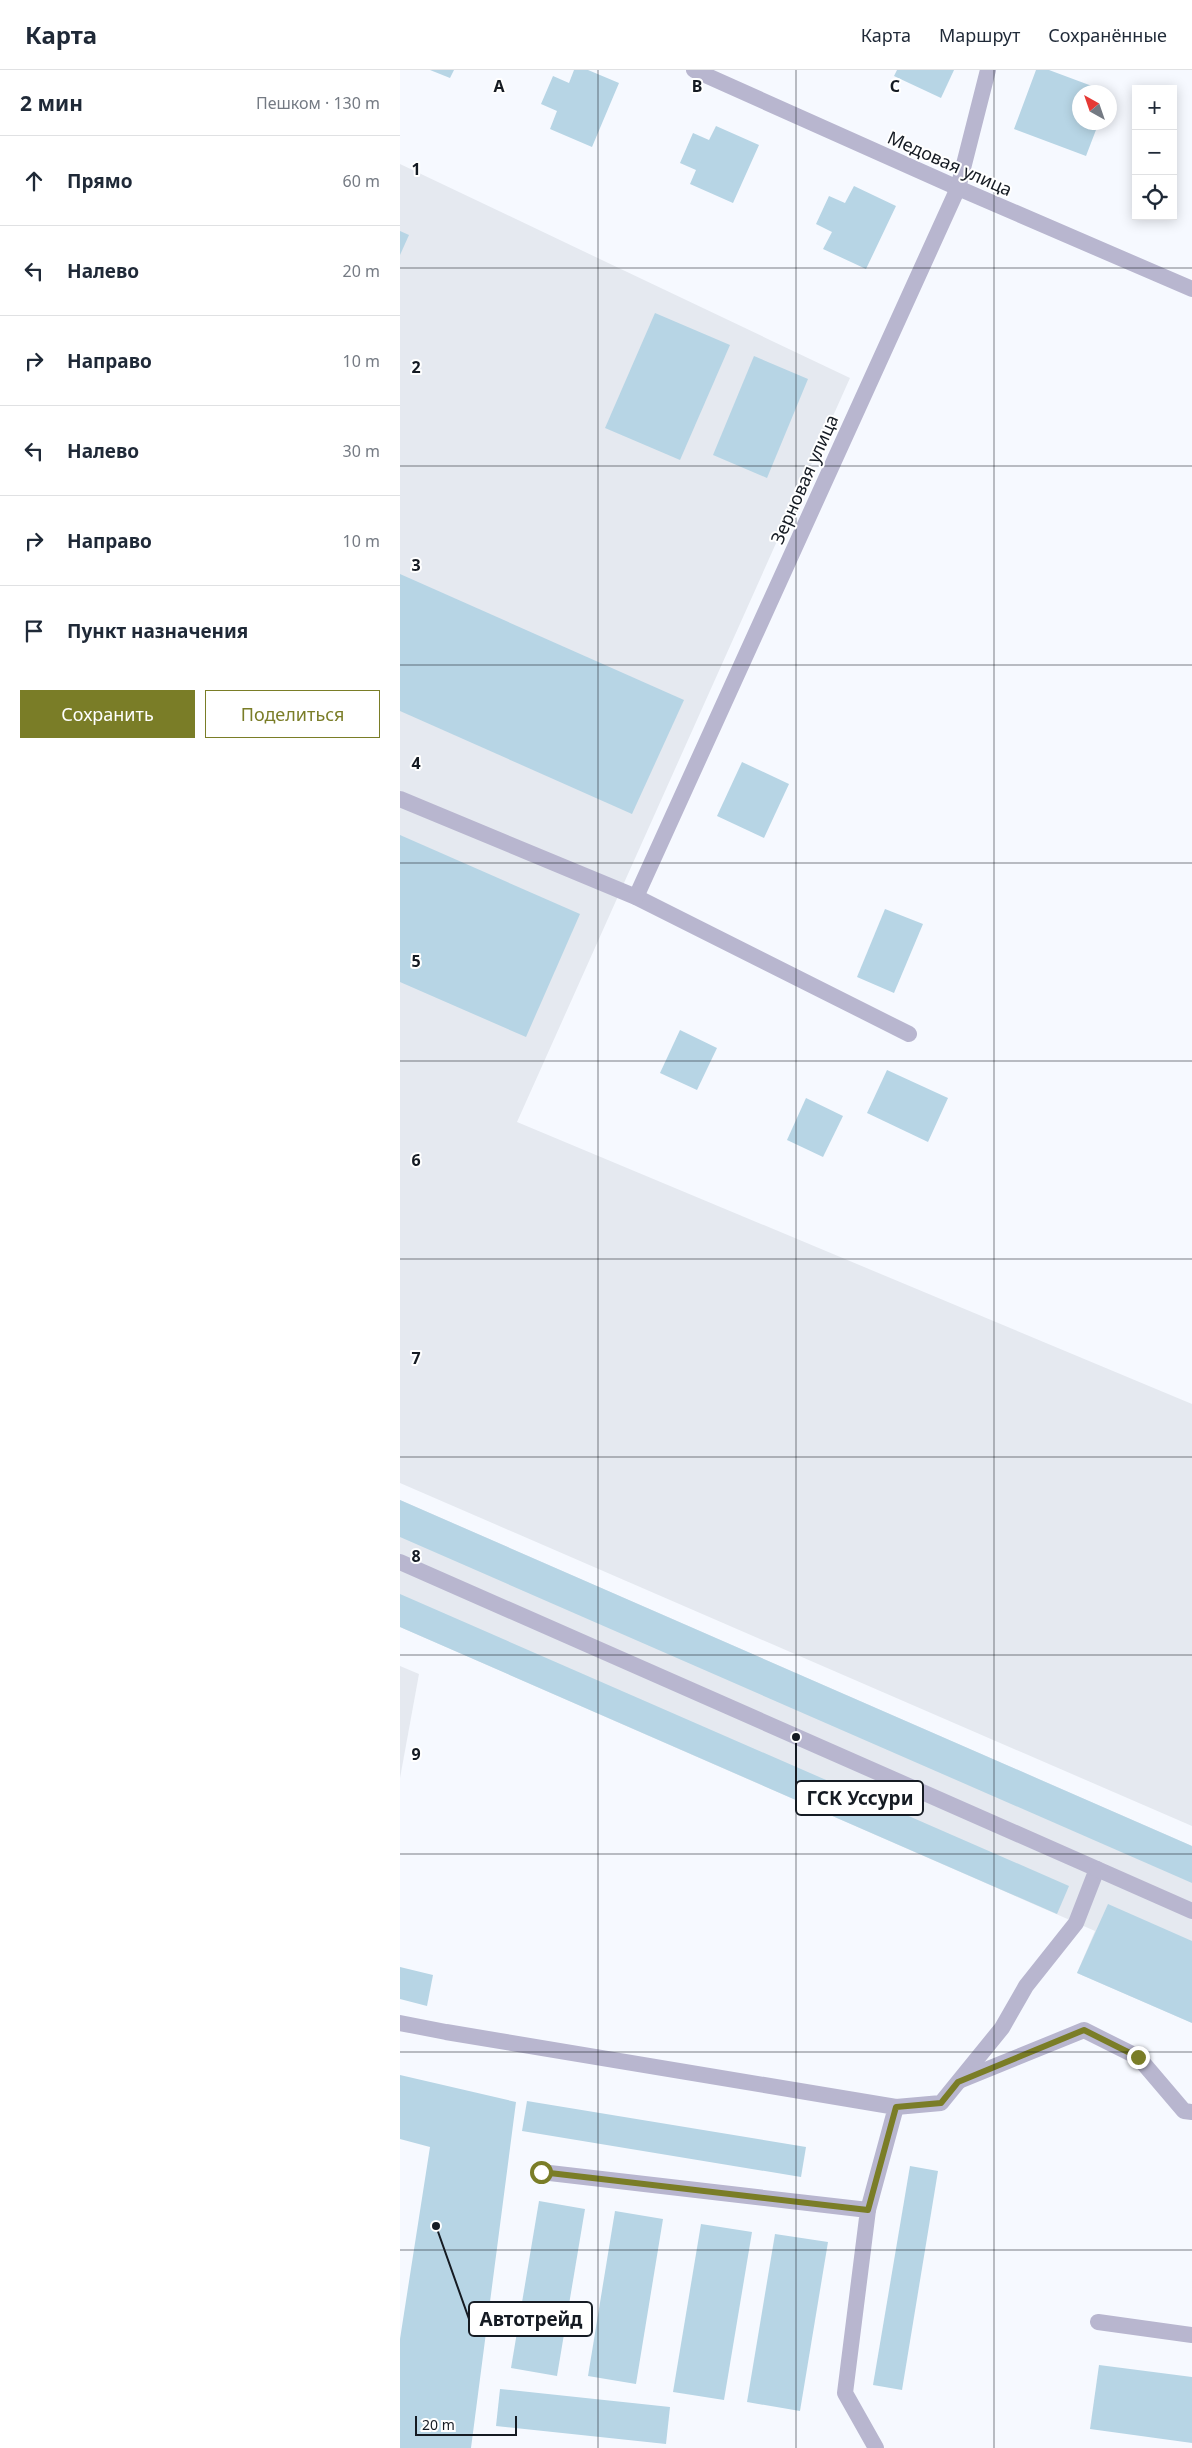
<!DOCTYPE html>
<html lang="ru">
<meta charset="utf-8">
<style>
body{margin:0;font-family:"Noto Sans",sans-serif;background:#f2f2f3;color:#1f2937}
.controls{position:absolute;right:15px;top:15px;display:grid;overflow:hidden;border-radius:0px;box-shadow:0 2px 12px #0003}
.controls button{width:45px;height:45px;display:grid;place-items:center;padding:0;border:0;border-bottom:1px solid #e0e1e3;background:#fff;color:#1f2937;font:25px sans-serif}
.compass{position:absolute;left:672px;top:15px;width:45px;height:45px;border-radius:50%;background:#fff;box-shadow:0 2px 12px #0003;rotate:320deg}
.scale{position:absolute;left:15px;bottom:12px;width:102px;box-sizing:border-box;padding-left:5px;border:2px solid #151b23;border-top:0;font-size:14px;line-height:18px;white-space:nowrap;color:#151b23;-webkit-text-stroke:4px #fff;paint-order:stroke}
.stop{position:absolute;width:15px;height:15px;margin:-11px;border:4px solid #7a7d27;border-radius:50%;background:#fff}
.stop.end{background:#7a7d27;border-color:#fff;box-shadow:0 1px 5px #0008}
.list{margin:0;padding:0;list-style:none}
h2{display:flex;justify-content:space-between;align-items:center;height:65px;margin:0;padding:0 20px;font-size:21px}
h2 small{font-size:16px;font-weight:400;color:#747a83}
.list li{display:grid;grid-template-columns:32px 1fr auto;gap:15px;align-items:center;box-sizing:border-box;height:90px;padding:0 20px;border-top:1px solid #e0e1e3}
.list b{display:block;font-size:19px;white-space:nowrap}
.list em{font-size:16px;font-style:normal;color:#747a83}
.actions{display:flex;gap:10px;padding:15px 20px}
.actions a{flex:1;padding:11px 0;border:1px solid #7a7d27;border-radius:0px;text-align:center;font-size:18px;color:#7a7d27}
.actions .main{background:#7a7d27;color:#fff}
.icon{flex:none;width:28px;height:28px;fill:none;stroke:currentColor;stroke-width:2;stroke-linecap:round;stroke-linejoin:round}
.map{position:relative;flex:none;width:792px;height:2378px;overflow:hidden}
header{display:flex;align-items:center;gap:30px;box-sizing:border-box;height:70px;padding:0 25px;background:#fff;border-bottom:1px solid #e0e1e3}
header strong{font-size:24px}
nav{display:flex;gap:28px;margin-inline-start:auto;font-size:18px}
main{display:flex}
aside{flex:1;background:#fff}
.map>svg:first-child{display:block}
</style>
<header>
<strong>Карта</strong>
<nav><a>Карта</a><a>Маршрут</a><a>Сохранённые</a></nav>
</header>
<main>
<aside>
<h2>2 мин<small>Пешком · 130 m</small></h2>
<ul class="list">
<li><svg class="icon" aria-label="ahead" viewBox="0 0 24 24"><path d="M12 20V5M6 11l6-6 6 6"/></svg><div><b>Прямо</b></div><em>60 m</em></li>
<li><svg class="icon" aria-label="left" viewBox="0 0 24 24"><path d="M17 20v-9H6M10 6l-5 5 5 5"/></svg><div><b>Налево</b></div><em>20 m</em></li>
<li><svg class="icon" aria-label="right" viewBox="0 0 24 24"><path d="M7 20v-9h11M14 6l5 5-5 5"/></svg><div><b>Направо</b></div><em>10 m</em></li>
<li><svg class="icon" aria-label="left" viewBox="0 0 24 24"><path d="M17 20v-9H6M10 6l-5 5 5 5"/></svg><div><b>Налево</b></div><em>30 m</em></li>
<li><svg class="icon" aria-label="right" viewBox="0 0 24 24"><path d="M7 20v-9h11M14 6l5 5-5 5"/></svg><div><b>Направо</b></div><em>10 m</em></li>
<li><svg class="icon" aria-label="arrive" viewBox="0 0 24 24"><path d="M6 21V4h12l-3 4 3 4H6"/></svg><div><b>Пункт назначения</b></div></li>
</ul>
<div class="actions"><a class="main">Сохранить</a><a>Поделиться</a></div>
</aside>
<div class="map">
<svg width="792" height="2378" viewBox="0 0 792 2378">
<rect width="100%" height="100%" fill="#f6f9ff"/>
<g fill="#e5e9f0">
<polygon points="0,94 450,308 117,1052 792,1334 792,1756 0,1413"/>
<polygon points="0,1430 792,1776 792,1953 677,1903 695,1861 0,1557"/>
<polygon points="0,1596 19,1604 0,1708"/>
</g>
<g fill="#b7d5e5">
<polygon points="30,0 54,0 50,8"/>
<polygon points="174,0 188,0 219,13 192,77 150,59 157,41 141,34 153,6 169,13"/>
<polygon points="497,0 554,0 541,28 494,6"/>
<polygon points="636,0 649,0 708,22 680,22 680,52 699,52 686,86 614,59"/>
<polygon points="316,56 359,75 333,133 290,114 296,100 280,93 293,63 309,70"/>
<polygon points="454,116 496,136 466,199 423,179 432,162 416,154 429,126 445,133"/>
<polygon points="0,161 9,165 0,185"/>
<polygon points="255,243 330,275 280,390 205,358"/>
<polygon points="354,286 408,309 367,408 313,385"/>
<polygon points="0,504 284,630 232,744 0,641"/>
<polygon points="342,692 389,714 364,768 317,746"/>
<polygon points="0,765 180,844 126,967 0,912"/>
<polygon points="485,839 523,854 494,923 457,907"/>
<polygon points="280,960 317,978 297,1020 260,1003"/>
<polygon points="487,1000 548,1028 528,1072 467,1043"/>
<polygon points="406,1028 443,1046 423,1087 387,1070"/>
<polygon points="0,1430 792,1776 792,1813 0,1467"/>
<polygon points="0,1524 669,1816 657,1844 0,1557"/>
<polygon points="708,1834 792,1871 792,1953 677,1903"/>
<polygon points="0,1897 33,1905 27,1936 0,1929"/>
<polygon points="0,2005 116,2032 71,2378 0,2378 0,2269 30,2077 0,2069"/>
<polygon points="127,2031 406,2077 401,2107 122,2061"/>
<polygon points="510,2096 538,2101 502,2320 473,2315"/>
<polygon points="139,2131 185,2139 157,2306 111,2298"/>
<polygon points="215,2141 263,2149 236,2314 188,2306"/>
<polygon points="301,2154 352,2162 324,2330 273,2322"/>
<polygon points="375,2164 428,2172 400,2341 347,2332"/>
<polygon points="699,2295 792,2307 792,2373 690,2359"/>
<polygon points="100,2319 270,2337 266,2374 96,2356"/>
</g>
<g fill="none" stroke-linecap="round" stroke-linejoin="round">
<g stroke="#b8b6cf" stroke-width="16">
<polyline points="294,0 558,118 792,219"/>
<polyline points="0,729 236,827 509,964"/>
<polyline points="236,827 558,118 588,0"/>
<polyline points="0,1492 697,1799 676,1853 626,1916 602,1958 541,2033 496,2037"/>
<polyline points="697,1799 792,1841"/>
<polyline points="0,1953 46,1962 496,2037 468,2140"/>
<polyline points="561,2010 684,1960 738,1987 784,2041 792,2042"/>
<polyline points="141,2102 468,2140 445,2323 476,2378"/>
<polyline points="698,2252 792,2265"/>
</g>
</g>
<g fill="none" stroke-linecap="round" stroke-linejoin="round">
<polyline stroke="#7a7d27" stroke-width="6" points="141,2102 468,2140 496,2037 541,2033 558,2012 684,1960 738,1987"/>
</g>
<path fill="none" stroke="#151b23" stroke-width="1" stroke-opacity="0.55" d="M 198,0 L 198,2378M 396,0 L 396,2378M 594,0 L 594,2378M 0,198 L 792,198M 0,396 L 792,396M 0,595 L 792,595M 0,793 L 792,793M 0,991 L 792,991M 0,1189 L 792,1189M 0,1387 L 792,1387M 0,1585 L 792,1585M 0,1784 L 792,1784M 0,1982 L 792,1982M 0,2180 L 792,2180"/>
<g text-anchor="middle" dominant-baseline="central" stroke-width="4" stroke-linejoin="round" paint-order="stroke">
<g font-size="18" fill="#151b23" stroke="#fff">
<text transform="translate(550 93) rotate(24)">Медовая улица</text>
<text transform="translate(404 409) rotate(-66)">Зерновая улица</text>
</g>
</g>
<g font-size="16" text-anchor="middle" font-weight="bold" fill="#151b23" stroke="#fff" stroke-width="4" stroke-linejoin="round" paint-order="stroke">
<text x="99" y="22">A</text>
<text x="297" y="22">B</text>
<text x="495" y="22">C</text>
<text x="16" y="105">1</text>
<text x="16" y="303">2</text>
<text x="16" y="501">3</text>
<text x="16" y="699">4</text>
<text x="16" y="897">5</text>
<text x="16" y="1096">6</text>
<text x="16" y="1294">7</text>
<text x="16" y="1492">8</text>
<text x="16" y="1690">9</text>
</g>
<path fill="none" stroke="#151b23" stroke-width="2" d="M396 1667L396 1728M36 2156L69 2249"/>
<g fill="#151b23" stroke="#fff" stroke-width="2">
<circle cx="396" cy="1667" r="5"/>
<circle cx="36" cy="2156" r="5"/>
</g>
<g fill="#fff" stroke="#151b23" stroke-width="2">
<rect x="396" y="1711" width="127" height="34" rx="5"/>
<rect x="69" y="2232" width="123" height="34" rx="5"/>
</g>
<g font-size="19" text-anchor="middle" font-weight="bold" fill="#151b23">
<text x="460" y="1735">ГСК Уссури</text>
<text x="131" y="2256">Автотрейд</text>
</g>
</svg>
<div class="controls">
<button>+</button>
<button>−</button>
<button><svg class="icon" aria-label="locate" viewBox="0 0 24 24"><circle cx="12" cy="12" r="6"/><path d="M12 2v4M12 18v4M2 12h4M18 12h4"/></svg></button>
</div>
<svg class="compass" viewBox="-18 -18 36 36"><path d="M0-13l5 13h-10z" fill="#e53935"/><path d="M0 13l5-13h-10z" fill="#747a83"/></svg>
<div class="scale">20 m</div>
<div class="stop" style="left:141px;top:2102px"></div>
<div class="stop end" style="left:738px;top:1987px"></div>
</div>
</main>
